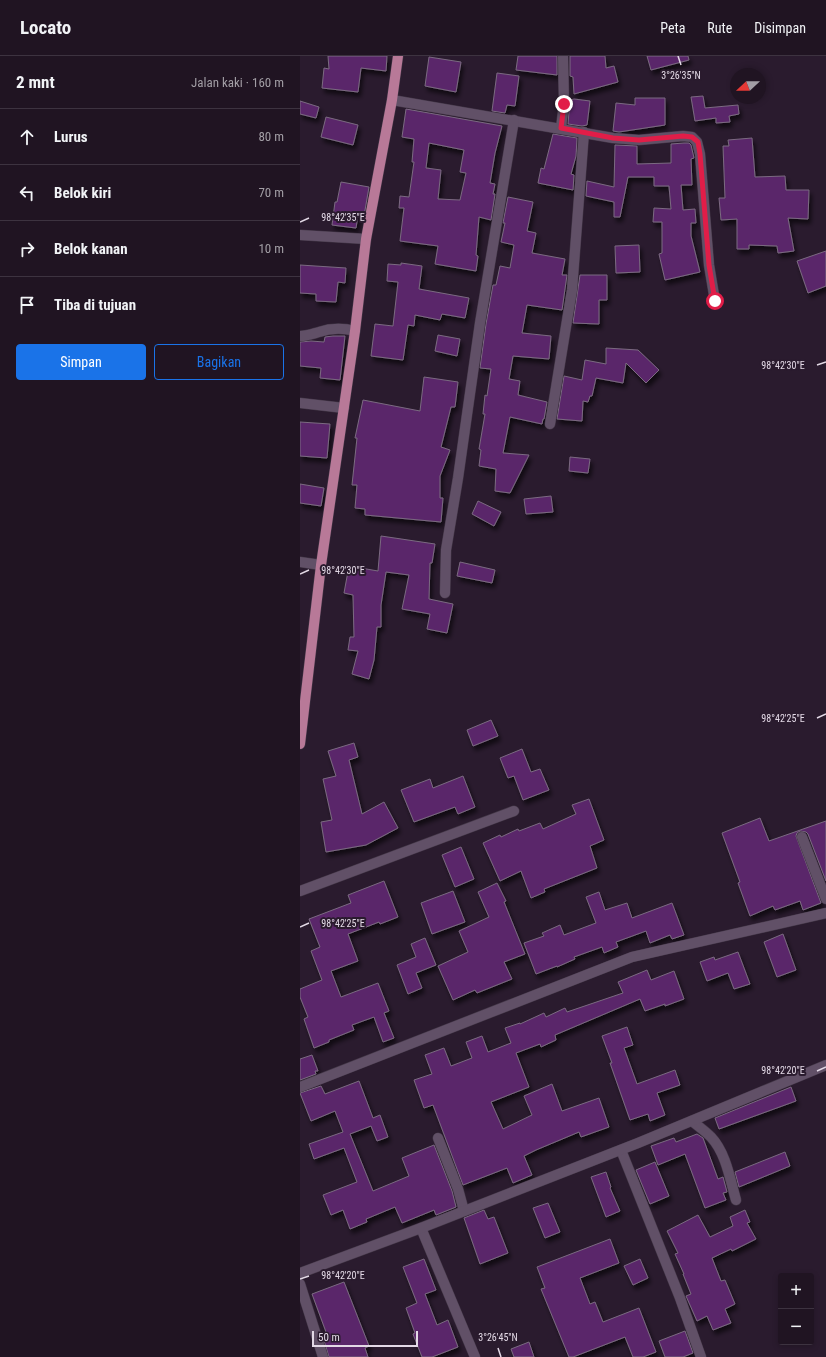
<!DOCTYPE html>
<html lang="id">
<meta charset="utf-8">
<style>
body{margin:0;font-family:"Roboto Condensed",sans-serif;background:#281d2a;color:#f1f3f6}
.controls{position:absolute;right:12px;bottom:12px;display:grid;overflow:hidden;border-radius:4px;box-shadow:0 2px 6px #0003}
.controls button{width:36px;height:36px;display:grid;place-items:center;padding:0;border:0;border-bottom:1px solid #3d3340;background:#201422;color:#f1f3f6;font:20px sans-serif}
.compass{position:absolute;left:430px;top:12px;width:36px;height:36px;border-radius:50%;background:#201422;box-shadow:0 2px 6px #0003;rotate:248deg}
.scale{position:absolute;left:12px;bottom:10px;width:106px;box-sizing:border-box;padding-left:4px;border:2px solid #e3d9e6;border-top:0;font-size:11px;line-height:14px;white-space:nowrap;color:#e3d9e6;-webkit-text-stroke:3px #2a1b2e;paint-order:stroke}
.stop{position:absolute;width:12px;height:12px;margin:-9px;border:3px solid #e11d48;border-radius:50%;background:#fff}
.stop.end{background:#e11d48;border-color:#fff;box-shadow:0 1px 4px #0008}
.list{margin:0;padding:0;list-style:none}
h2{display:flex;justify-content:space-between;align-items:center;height:52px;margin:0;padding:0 16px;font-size:17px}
h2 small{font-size:13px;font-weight:400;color:#a29ea5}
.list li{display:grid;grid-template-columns:26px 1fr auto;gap:12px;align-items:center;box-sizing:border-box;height:56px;padding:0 16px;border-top:1px solid #3d3340}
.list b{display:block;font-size:15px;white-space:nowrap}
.list em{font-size:13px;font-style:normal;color:#a29ea5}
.actions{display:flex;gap:8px;padding:12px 16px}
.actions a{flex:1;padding:9px 0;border:1px solid #1a73e8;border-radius:4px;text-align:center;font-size:14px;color:#1a73e8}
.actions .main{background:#1a73e8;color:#fff}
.icon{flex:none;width:22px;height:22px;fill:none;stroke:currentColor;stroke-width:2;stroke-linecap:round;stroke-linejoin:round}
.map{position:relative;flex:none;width:526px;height:1301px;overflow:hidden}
header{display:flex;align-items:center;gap:24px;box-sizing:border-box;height:56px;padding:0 20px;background:#201422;border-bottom:1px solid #3d3340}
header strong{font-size:19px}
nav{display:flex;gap:22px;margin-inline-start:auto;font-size:14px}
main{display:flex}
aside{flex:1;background:#201422}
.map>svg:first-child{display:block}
</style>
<header>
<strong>Locato</strong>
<nav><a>Peta</a><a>Rute</a><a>Disimpan</a></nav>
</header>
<main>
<aside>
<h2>2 mnt<small>Jalan kaki · 160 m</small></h2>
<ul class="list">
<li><svg class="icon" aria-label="ahead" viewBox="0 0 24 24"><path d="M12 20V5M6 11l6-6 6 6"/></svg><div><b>Lurus</b></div><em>80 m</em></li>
<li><svg class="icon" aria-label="left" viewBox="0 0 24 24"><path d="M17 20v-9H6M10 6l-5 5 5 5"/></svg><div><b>Belok kiri</b></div><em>70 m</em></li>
<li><svg class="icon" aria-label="right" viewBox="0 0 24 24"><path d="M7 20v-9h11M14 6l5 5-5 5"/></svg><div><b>Belok kanan</b></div><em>10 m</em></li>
<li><svg class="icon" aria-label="arrive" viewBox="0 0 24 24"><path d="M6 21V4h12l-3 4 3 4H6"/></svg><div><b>Tiba di tujuan</b></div></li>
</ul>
<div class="actions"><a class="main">Simpan</a><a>Bagikan</a></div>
</aside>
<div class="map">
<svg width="526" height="1301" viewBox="0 0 526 1301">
<defs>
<filter id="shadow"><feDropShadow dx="2.5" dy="4.5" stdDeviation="2" flood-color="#0009"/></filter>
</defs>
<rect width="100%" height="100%" fill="#2a1b2e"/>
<g fill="#5a276a" stroke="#7b6a81" fill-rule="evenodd" filter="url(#shadow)">
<polygon points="28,0 87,0 86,15 61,12 58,36 22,32 24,12 29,13"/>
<polygon points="218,0 257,0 257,19 216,14"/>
<polygon points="270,0 305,0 306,12 314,10 318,26 274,38 273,21 270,20"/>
<polygon points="347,0 388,0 389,4 351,14"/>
<polygon points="129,1 161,6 156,36 125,30"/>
<polygon points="197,17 219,20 215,50 207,49 205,57 192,55"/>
<polygon points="403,40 405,52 438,49 439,58 429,60 430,66 416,67 416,62 395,65 391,41"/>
<polygon points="335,42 365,42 365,69 319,76 313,75 316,47 335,49"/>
<polygon points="274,43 290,45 287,69 282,70 268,68 270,44"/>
<polygon points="0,45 19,51 16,62 0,58"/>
<path d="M 106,53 L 202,70 L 195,97 L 190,127 L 195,128 L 193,138 L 195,138 L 191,164 L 179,161 L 176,199 L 178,200 L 176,215 L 135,208 L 138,190 L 100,185 L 104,152 L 99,152 L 100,140 L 109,141 L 114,106 L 112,106 L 114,83 L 102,81 ZM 129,87 L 164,94 L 160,116 L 166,117 L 160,144 L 138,143 L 141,114 L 126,112 Z"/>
<polygon points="26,61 58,69 53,89 21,81"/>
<polygon points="253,78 277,82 276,100 271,118 274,119 273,134 238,127 241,112 244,113"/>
<polygon points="452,82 455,121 485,120 486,134 509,134 508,163 488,162 494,195 478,197 477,190 449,189 449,193 437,193 437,163 421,164 419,142 425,142 423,90 429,90 428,84"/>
<polygon points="384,87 389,87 391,89 394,102 391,103 392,129 381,129 383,154 395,153 396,167 391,167 391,180 400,216 365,224 359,198 362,197 362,166 353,166 354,152 371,153 369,130 354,130 354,121 328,121 320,161 314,161 314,146 286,140 287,125 314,131 315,89 337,90 337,108 371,107 371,88"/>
<polygon points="41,126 69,131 64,160 58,159 56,172 32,169 35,146 37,146"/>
<polygon points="208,141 233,146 227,175 236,177 232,197 265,203 262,219 267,219 262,254 227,249 222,277 251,280 249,303 213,300 209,323 220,325 218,339 247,346 244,363 243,363 242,368 210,361 203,397 229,399 210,437 195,435 196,413 179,410 181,394 179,393 185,358 183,358 185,339 187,340 191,313 180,312 186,268 193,229 196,229 200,210 210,212 214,189 201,186 205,167 203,167"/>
<polygon points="339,189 340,216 316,217 315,190"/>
<polygon points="526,195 526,230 508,237 497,205"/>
<polygon points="101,207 122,210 119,233 169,242 165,262 142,258 140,264 115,259 114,270 108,269 103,304 71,300 75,268 93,270 98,226 87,225 88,208 101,209"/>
<polygon points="0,209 46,212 45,227 38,226 36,246 16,245 16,238 0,237"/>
<polygon points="280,219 307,219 307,244 299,244 299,268 273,267"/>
<polygon points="138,279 160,283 157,300 135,295"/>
<polygon points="33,280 45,280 40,324 20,322 21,312 0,310 0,286 11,285 24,286 25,281"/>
<polygon points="306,292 338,294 359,314 346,327 326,307 323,327 296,322 292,340 290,340 288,346 283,345 282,365 257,363 264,320 282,324 285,304 306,308"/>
<polygon points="124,321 158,326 155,351 151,351 141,391 150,394 140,420 140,442 143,442 141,466 65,459 65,453 55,452 57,429 52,429 57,382 55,382 63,344 120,355"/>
<polygon points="0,366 30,368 27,402 0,400"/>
<polygon points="270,401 290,403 288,417 269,415"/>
<polygon points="0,428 24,432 21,450 0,447"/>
<polygon points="251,440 253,456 226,458 224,443"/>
<polygon points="178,445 201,456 194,470 172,458"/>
<polygon points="81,480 135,488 132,507 130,507 129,543 153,548 147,577 127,573 130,558 102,553 109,519 86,516 81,549 81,571 77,571 74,604 69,623 52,618 58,595 48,594 50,581 54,581 53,539 44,537 49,510 78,515"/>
<polygon points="160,506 195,514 192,527 157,520"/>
<polygon points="191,664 198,680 173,690 167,674"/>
<polygon points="54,687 58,701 49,704 62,758 84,746 98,772 66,789 26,796 21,766 32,764 23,723 36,720 28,695"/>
<polygon points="222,693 231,716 240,713 249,734 223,744 214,720 208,722 200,702"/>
<polygon points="163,720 175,751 158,758 155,751 114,766 101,734 130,723 133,732"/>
<polygon points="289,743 304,784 290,790 297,812 244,833 245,836 231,842 221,815 200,825 183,787 200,779 201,781 218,773 219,775 240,767 243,773 276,758 272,749"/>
<polygon points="460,762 469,785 526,765 526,825 508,778 506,776 500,775 497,777 496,780 521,847 503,854 500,845 475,854 473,850 450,860 438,827 440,826 422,777"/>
<polygon points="161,791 174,823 155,831 142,799"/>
<polygon points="84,825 98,861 80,868 79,866 48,878 58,905 31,915 41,941 78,927 89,955 84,957 94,982 83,986 74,961 52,969 54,974 29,984 29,986 14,992 4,963 8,961 0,941 0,933 22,924 11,895 20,891 9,863 51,847 48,839"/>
<polygon points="197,827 206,845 204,846 225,898 204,906 212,923 177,937 175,934 153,944 138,910 168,896 159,875 189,861 178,836"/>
<polygon points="153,835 165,866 132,878 121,847"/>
<polygon points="299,836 305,854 327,847 332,862 372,847 384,879 372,883 370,879 350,887 346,875 316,886 318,891 304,897 302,891 274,901 275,903 257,911 257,910 236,918 224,887 244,880 242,877 260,869 264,879 296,867 286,841"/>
<polygon points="483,878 496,914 477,921 464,886"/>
<polygon points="125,882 136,909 116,917 122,932 108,938 97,909 116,901 111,888"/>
<polygon points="438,896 450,928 434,933 428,917 407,925 400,906 414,901 415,904"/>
<polygon points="347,914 351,924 374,915 384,943 365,950 365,948 345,955 340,943 255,979 256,984 241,991 240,988 216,997 229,1031 191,1046 203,1073 232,1059 224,1040 252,1028 262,1055 299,1042 309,1071 281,1081 279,1076 236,1094 224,1100 232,1119 213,1127 207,1112 163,1129 133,1049 124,1052 114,1024 132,1018 125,999 144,992 151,1010 172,1002 166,986 182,980 188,996 211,987 205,972 220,967 220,968 244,957 246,961 265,952 267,956 323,937 318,926"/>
<polygon points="327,971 333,989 324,992 337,1028 375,1014 380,1029 357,1037 365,1059 350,1065 348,1058 330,1064 310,1007 312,1007 302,980"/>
<polygon points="12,999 18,1015 15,1015 16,1018 0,1024 0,1003"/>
<polygon points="59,1025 73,1062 80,1059 88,1081 77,1085 71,1070 50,1078 73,1135 109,1120 102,1102 134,1089 152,1135 156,1151 136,1159 134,1154 102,1167 95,1151 66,1163 67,1166 50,1173 43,1154 31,1159 23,1139 57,1126 44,1092 14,1103 9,1088 43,1076 35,1055 11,1065 0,1037 21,1030 25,1038"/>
<polygon points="491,1031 496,1045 419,1073 415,1062"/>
<polygon points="397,1078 403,1082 418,1123 423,1121 427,1136 423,1137 426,1144 405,1152 385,1098 358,1109 351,1090 374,1082 376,1086"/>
<polygon points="485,1096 490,1110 439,1131 435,1116"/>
<polygon points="355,1106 369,1140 350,1148 336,1114"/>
<polygon points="306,1116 311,1131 310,1132 320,1155 306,1161 291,1121"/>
<polygon points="248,1147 260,1176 245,1182 233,1152"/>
<polygon points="184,1154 188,1163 194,1161 208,1197 180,1208 164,1162"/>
<polygon points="445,1154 450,1166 447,1167 456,1183 432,1195 431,1193 412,1202 421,1225 425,1224 435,1248 425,1253 431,1267 413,1274 407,1260 397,1265 386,1240 391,1238 383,1218 384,1218 375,1198 378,1197 367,1175 398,1159 410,1181 433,1170 430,1161"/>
<polygon points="310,1183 319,1207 280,1222 290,1248 295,1246 303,1266 339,1252 356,1296 343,1301 333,1301 325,1281 273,1301 269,1301 241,1233 245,1232 237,1211"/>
<polygon points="124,1203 136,1234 125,1238 137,1269 148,1264 158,1291 132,1301 122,1301 113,1278 115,1277 106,1252 117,1247 103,1211"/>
<polygon points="340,1203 348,1222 333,1229 324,1210"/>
<polygon points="44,1226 69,1290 65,1292 68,1301 29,1301 22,1278 26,1276 12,1238"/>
<polygon points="385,1275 393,1297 383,1301 365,1301 359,1285"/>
<polygon points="229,1286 234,1301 214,1301 211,1293"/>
</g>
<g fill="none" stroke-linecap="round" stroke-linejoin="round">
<g stroke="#443848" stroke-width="11">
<g id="minor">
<polyline points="92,44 313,82 339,84 383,80 392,81 397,86 400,98 409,209 415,245"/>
<polyline points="261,72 264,47 263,0"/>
<polyline points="0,179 66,183"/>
<path d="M 0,280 C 7,280 12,278 19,276 C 31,272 43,272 55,275"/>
<polyline points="0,347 44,352"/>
<polyline points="250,368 272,234 284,76"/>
<polyline points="0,506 21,509"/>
<polyline points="145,537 146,494 158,422 180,267 214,64"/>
<polyline points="502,781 526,843"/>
<polyline points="0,835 214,755"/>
<polyline points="0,1031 332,901 526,857"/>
<path d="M 392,1065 C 398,1070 405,1075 411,1081 C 426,1097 430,1123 436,1144"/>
<polyline points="138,1082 158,1133 164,1155"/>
<polyline points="321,1094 380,1242 401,1301"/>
<polyline points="121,1172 175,1301"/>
<polyline points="0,1217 121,1172 338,1087 526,1009"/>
<polyline points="0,1228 23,1301"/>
</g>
</g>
<g stroke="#443848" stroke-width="11">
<polyline id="major" points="0,688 21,509 55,275 66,183 92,44 98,0"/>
</g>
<use href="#minor" stroke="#615067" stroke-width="10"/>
<use href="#major" stroke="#b87998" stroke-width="10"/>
</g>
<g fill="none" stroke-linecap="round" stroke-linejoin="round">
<polyline stroke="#e11d48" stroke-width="5" points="264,48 261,72 313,82 339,84 383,80 392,81 398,86 400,98 409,209 415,245"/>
</g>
<path fill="none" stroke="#e3d9e6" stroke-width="1.5" d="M 378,0 L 381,9M 0,166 L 9,162M 517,309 L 526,306M 0,518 L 9,514M 517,662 L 526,658M 0,871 L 9,867M 517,1015 L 526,1011M 0,1223 L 9,1220M 198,1292 L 201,1301"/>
<g font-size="10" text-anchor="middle" fill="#e3d9e6" stroke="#2a1b2e" stroke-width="4" stroke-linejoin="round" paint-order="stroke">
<text x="381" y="23">3°26'35"N</text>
<text x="43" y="165">98°42'35"E</text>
<text x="483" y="313">98°42'30"E</text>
<text x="43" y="518">98°42'30"E</text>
<text x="483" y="666">98°42'25"E</text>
<text x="43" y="871">98°42'25"E</text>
<text x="483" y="1018">98°42'20"E</text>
<text x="43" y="1223">98°42'20"E</text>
<text x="198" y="1285">3°26'45"N</text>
</g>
</svg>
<div class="controls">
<button>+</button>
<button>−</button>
</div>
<svg class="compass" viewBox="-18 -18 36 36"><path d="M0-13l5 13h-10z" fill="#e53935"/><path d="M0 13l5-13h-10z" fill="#a29ea5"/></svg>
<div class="scale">50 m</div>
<div class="stop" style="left:415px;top:245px"></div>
<div class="stop end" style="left:264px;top:48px"></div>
</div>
</main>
